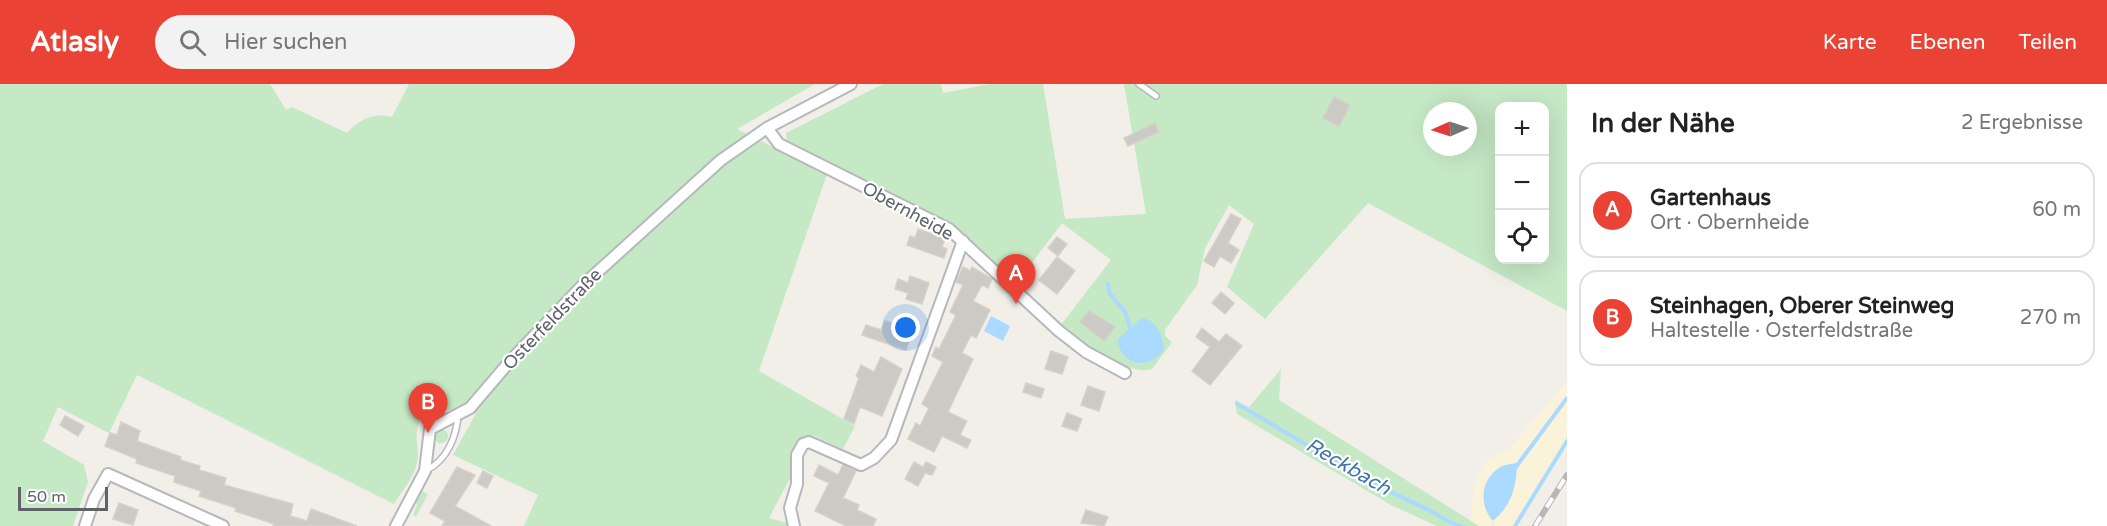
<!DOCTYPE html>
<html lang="de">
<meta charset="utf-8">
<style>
body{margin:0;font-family:"Varela Round",sans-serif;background:#f2f2f2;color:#222}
.controls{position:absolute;right:18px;top:18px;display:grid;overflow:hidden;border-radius:12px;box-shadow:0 6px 24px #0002}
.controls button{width:54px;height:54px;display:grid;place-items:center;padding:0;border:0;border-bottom:2px solid #e0e0e0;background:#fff;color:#222;font:30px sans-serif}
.compass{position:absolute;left:1423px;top:18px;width:54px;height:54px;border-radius:50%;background:#fff;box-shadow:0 6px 24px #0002;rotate:267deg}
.scale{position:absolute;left:18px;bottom:15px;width:90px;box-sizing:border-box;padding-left:6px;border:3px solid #5f6368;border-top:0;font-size:16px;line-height:21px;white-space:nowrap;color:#5f6368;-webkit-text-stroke:4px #fff;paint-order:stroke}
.you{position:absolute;left:906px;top:244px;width:21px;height:21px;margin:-15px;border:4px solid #fff;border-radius:50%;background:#1a73e8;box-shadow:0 0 0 9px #1a73e833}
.badge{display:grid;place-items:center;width:39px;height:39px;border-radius:50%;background:#ea4335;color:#fff;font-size:20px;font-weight:700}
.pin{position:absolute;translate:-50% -50px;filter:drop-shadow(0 2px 3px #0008)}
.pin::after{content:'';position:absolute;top:32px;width:21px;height:18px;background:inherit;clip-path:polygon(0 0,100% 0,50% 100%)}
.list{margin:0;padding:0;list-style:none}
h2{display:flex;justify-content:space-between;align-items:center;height:78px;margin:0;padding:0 24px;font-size:26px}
h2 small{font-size:20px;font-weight:400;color:#767676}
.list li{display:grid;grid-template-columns:39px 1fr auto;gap:18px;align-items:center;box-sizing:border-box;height:96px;margin:0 12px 12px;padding:0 12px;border:2px solid #e0e0e0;border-radius:18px}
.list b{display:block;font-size:22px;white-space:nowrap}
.list p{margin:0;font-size:20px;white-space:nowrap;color:#767676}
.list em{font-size:20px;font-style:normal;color:#767676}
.icon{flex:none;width:33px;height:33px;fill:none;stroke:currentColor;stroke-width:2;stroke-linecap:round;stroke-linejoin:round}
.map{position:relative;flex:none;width:1567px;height:442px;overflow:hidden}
header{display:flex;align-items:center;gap:36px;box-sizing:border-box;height:84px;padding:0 30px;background:#ea4335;color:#fff}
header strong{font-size:28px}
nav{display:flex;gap:33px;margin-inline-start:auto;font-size:21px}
.search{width:420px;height:54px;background:#f2f2f2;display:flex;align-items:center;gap:15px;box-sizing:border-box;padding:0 21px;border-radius:33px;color:#767676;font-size:22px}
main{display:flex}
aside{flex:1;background:#fff}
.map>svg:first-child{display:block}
</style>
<header>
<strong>Atlasly</strong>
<div class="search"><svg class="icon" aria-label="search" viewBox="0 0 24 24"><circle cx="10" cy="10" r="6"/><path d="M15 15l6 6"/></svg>Hier suchen</div>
<nav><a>Karte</a><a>Ebenen</a><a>Teilen</a></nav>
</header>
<main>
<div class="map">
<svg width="1567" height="442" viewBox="0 0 1567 442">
<rect width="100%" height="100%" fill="#f1efe8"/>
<g fill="#c5e8c5" fill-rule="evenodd">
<path d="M 0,0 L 270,0 L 286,26 L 292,23 L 347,49 C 359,35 374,28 392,33 L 409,0 L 815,0 L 737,45 L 827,90 L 759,287 L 855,342 L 843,365 L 813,351 L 769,434 L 790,440 L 789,442 L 524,442 L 538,411 L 453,371 L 476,329 L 464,320 L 452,326 L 444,326 L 443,314 L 435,314 C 431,328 422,330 418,341 C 414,354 420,366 417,379 C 414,393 402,407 394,420 L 137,291 L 109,349 L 58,323 L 43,357 L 84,381 L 88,398 L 73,442 L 0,442 Z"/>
<path d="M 883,0 L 941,0 L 943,9 L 990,0 L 1043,0 L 1065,135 L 1146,130 L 1124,0 L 1567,0 L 1567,227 L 1368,119 L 1265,235 L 1227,203 L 1254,140 L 1229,121 L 1205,164 L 1197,201 L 1165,246 L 1165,252 L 1172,258 L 1152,285 C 1127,293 1079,257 1060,242 L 1111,176 L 1062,139 L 1016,200 L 952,140 L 787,58 L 786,49 ZM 1500,22 L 1544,22 L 1544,176 L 1500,176 ZM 1432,27 L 1468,27 L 1468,63 L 1432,63 Z"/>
<polygon points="1281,285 1279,316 1479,442 1437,442 1391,421 1237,330 1235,316 1249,323"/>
<circle cx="441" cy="352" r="7"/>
<polygon points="422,407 428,410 416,433 413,431 417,421 415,417"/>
</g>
<g fill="#fbf3d9">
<path d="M 1567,298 L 1567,313 L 1516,379 C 1511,380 1502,380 1498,384 C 1481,397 1479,421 1492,436 L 1490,442 L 1479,442 L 1471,437 L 1474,403 L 1485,378 L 1508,366 Z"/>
<polygon points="1567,315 1567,355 1514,442 1493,442 1494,436 1506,425 1517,395 1518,380"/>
</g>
<g fill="#aadaff">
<polygon points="991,232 1010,242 1003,257 984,247"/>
<path d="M 1142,234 C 1157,237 1162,251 1164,265 C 1150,288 1119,281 1118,255 Z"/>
<path d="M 1517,379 C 1516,405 1512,420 1493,437 C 1479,422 1480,396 1499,384 C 1504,380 1512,380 1517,379 Z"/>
</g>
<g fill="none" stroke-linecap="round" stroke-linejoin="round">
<g stroke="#aadaff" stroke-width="4">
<polyline points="1108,200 1110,210 1125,228 1131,246"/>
<path d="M 1237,320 C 1300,356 1363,397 1429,426 C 1441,432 1449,440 1461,442"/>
<polyline points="1516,383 1567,314"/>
<polyline points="1515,442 1567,357"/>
</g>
</g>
<g fill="#cccac5" stroke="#d6d1c6" stroke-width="1.5">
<polygon points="1334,13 1350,21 1339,42 1323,34"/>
<polygon points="1155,39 1159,48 1128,62 1124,54"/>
<polygon points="1231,130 1241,135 1228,159 1239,166 1231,179 1220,172 1214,183 1204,177"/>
<polygon points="918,145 945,154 942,163 947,165 944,174 907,161 910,152 915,154"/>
<polygon points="1057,153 1067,160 1058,172 1048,164"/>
<polygon points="1057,173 1075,187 1057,210 1039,196"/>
<polygon points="963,183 970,187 972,183 992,195 988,204 982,201 973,217 990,226 976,254 971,251 962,269 973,275 948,328 967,337 960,351 971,356 967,364 942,352 934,368 908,355 916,339 920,342 929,324 922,320 943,278 932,272 936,263 939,265 956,231 950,228 963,201 956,198"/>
<polygon points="910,192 929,199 922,220 906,215 908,209 895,205 898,195 908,199"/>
<polygon points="1221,208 1234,219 1225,230 1212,219"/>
<polygon points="1089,227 1115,243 1104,257 1080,238"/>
<polygon points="885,237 895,240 893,245 911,251 906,266 862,251 866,241 881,246"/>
<polygon points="1202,244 1219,258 1226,250 1242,262 1210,301 1192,287 1210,263 1196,253"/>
<polygon points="1051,267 1068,273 1062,290 1045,285"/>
<polygon points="881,273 902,285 882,332 860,323 854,340 844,335 859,294 856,292 861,281 874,288"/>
<polygon points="1026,299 1044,305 1041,314 1023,308"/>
<polygon points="1088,302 1105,308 1099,327 1081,321"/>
<polygon points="1067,329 1082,335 1077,347 1062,342"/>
<polygon points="65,332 84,342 78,352 60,341"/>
<polygon points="121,338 140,347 137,357 181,373 180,376 200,382 199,386 226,394 224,401 293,420 290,432 307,437 311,425 357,442 273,442 274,440 235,427 236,424 199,412 201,407 174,398 175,392 136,379 137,375 105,362 110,349 117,351"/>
<polygon points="914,378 923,383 926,378 936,383 932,391 925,389 918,402 905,395"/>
<polygon points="819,381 838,391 843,381 856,387 843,414 859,421 857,426 876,435 873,442 846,442 815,427 829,399 814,392"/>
<polygon points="457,383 475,391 455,422 491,442 442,442 445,437 430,429"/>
<polygon points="483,387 493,392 487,404 477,399"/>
<polygon points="119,419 138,426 133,441 113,435"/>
<polygon points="1086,426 1108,433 1104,442 1081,439"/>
</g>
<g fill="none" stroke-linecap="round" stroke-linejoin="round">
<g stroke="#b5b8bc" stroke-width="8">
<g id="service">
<polyline points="1139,0 1156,12"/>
<path d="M 427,386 C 447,376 457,352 458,330"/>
</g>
</g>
<g stroke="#b5b8bc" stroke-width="14">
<g id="minor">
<polyline points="767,44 779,60 949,145 1059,247 1086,268 1125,289"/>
<polyline points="85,442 94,415 108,390 223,442"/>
<polyline points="396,442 425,387 430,345 470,324 511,276 582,202 721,76 767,44 851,0"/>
<polyline points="794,442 790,424 797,400 797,371 803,360 809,358 861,381 874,374 891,356 963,157"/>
</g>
</g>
<use href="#service" stroke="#fff" stroke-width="5"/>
<use href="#minor" stroke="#fff" stroke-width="10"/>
<g stroke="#b6b7b8" stroke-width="6">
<polyline id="rail" points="1535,442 1567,391"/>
</g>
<use href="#rail" stroke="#fff" stroke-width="4" stroke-dasharray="11" stroke-linecap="butt"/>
</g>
<g text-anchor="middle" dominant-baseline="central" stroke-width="4.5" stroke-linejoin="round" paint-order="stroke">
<g font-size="18" fill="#5f6368" stroke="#fff">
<text transform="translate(908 127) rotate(29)">Obernheide</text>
<text transform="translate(552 235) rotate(-46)">Osterfeldstraße</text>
</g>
<g font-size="20" font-style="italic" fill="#4174aa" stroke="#fff">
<text transform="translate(1348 383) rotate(30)">Reckbach</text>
</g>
</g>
</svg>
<div class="controls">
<button>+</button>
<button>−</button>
<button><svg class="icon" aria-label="locate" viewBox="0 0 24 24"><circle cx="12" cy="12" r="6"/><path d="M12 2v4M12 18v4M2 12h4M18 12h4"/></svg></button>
</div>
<svg class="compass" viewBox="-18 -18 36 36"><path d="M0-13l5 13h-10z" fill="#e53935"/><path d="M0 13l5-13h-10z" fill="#767676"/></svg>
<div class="scale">50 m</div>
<div class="you"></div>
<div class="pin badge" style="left:1016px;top:220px">A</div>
<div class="pin badge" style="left:428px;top:349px">B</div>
</div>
<aside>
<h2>In der Nähe<small>2 Ergebnisse</small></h2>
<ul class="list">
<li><span class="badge">A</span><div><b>Gartenhaus</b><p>Ort · Obernheide</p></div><em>60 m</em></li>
<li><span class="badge">B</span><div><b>Steinhagen, Oberer Steinweg</b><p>Haltestelle · Osterfeldstraße</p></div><em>270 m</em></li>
</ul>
</aside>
</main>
